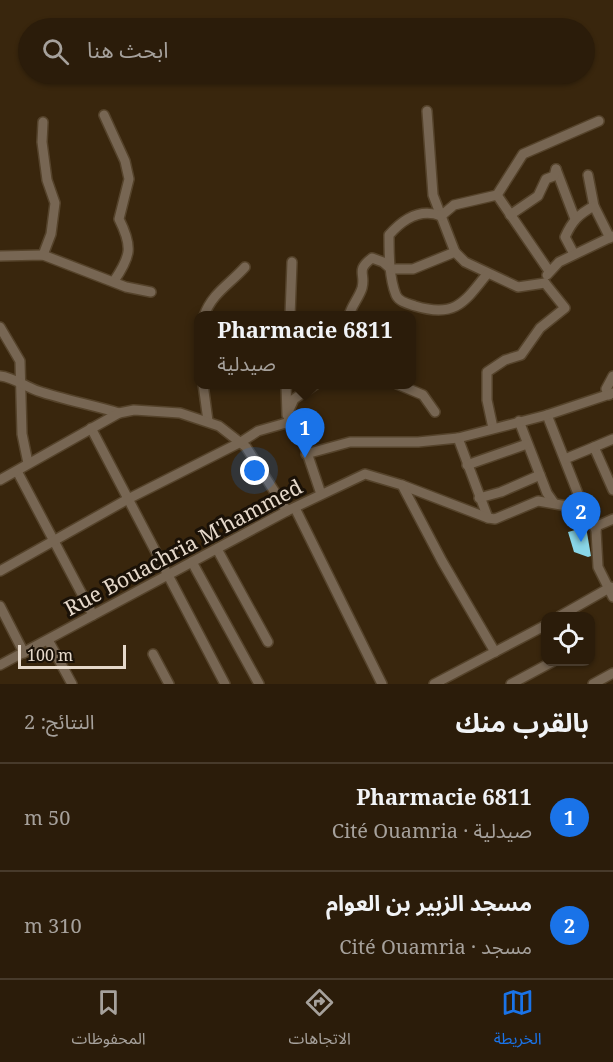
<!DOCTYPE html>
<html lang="ar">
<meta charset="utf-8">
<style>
body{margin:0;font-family:"Noto Serif","Noto Sans Arabic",serif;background:#332513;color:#f1f3f6;direction:rtl}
.controls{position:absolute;right:18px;bottom:18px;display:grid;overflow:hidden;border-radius:12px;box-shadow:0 2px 4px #0004}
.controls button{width:54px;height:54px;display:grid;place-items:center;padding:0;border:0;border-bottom:2px solid #473a2b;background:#2b1c0a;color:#f1f3f6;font:30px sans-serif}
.scale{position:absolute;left:18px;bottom:15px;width:108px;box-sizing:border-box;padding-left:6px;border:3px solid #e6d9cb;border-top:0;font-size:16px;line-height:21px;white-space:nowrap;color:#e6d9cb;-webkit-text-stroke:4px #1a1107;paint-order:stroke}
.you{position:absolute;left:255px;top:471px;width:21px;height:21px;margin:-15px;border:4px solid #fff;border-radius:50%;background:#1a73e8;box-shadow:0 0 0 9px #1a73e833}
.badge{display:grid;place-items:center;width:39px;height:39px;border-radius:50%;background:#1a73e8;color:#fff;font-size:20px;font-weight:700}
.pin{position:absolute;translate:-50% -50px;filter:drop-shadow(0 2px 3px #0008)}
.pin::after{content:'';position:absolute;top:32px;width:21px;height:18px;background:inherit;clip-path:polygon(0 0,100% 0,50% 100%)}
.popup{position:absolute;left:194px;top:311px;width:222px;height:78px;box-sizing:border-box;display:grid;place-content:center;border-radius:12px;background:#2b1c0a;filter:drop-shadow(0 2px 4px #0005);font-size:20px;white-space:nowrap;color:#a6a19c}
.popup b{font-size:22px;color:#f1f3f6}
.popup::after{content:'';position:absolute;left:50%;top:100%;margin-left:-12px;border:12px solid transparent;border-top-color:#2b1c0a}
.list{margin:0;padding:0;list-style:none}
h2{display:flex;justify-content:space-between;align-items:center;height:78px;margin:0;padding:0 24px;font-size:26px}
h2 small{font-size:20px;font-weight:400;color:#a6a19c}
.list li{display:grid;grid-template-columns:39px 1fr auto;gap:18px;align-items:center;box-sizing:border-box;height:108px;padding:0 24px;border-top:2px solid #473a2b}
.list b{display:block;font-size:22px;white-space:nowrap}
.list p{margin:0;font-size:20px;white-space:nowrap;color:#a6a19c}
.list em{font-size:20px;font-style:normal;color:#a6a19c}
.icon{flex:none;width:33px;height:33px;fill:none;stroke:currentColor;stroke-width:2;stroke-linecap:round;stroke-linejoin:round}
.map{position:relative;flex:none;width:613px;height:684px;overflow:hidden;direction:ltr}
.search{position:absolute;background:#2b1c0a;box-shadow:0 2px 4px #0004;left:18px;right:18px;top:18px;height:66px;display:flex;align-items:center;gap:15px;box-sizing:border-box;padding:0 21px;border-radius:33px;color:#a6a19c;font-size:22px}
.sheet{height:294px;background:#2b1c0a}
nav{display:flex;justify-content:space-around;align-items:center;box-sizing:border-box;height:84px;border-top:2px solid #473a2b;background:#2b1c0a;font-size:16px;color:#a6a19c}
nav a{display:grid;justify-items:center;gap:3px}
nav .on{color:#1a73e8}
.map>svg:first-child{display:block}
</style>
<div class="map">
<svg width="613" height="684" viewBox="0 0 613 684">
<rect width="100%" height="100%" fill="#39260d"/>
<polygon fill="#8ad7e8" points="586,527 591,556 588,557 574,552 568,532"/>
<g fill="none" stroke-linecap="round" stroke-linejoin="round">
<g stroke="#55432b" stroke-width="12">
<g id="minor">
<polyline points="427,111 433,195 455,252 465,262 518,287 545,283"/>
<path d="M 104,115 L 125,161 L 129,179 L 119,219 C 133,247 131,256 114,281"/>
<polyline points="43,122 42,142 47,180 55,203 51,234 43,255"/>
<polyline points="556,169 575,219"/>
<polyline points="588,175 594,206 610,238"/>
<polyline points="497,195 549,271"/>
<polyline points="510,215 538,196 546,179 554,176 556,169"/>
<path d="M 574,254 L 565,237 C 572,221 579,214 594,206"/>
<polyline points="0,256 43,255 126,287 151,292"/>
<polyline points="391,269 413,269 455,252"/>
<path d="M 487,274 C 464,303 455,318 415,306 C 409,304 399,302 396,295 C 389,278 389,253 389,235 C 403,219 421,208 441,216 L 454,205 L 497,195 L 523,154 L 599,121"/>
<polyline points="547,275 559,262 613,236"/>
<path d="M 204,316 C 212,293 230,284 245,267"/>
<polyline points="290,316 292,262"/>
<path d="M 349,316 C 351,306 359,298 362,288 C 366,273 355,271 372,258 L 383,262 L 391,269"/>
<polyline points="0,327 20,361 22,434 28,463"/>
<path d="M 0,376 C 13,377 26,387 38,391 C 65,400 93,405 119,413"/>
<polyline points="203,384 208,421"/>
<polyline points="286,384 287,415 301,435 321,494"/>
<polyline points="397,384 423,395 435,412"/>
<polyline points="609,395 606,389 613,376"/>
<polyline points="289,410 294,399 316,384"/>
<polyline points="547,415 584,509 596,530 598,567 613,597"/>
<polyline points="519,421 547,493 554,503"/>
<polyline points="91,428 225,684"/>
<polyline points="493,428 487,400 487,372 505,360 521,355 540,328 565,308 545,283"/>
<polyline points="458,438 488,518"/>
<polyline points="613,439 594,447 613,490"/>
<polyline points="306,454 350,442 418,442 458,438 547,415 613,393"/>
<polyline points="565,459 594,447"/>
<polyline points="467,465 527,444"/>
<polyline points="17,471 93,615"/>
<polyline points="0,480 119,413 134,410 180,413 219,426 246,447 287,511"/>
<polyline points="402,485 488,518 495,519 538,501 584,509"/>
<polyline points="479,498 501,492 540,475"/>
<polyline points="295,508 382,684"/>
<polyline points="596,530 597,526 613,519"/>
<polyline points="217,549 268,642"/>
<polyline points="192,562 259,684"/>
<polyline points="0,571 128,499 241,442 258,431 293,421"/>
<polyline points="0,606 24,653"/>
<polyline points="560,616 611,587"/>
<polyline points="48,640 72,684"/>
<polyline points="153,654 169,684"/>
<polyline points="0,665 287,511 365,474 402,485 442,561 495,652"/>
<polyline points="434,684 546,625"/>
<polyline points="511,684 552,662"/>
<polyline points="593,684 613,673"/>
</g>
</g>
<use href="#minor" stroke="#776653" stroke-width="9"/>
</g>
<g text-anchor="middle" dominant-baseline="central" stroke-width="6" stroke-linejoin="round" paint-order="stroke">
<g font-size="21" fill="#e6d9cb" stroke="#1a1107">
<text transform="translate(183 547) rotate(-28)">Rue Bouachria M'hammed</text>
</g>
</g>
</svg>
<div class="controls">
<button><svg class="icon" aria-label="locate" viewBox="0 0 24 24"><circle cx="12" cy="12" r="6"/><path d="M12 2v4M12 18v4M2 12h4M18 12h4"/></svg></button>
</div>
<div class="scale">100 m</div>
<div class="you"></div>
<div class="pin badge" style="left:305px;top:458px">1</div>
<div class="popup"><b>Pharmacie 6811</b>صيدلية</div>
<div class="pin badge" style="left:581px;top:542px">2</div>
<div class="search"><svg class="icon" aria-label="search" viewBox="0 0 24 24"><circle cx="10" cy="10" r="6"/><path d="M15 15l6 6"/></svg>ابحث هنا</div>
</div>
<section class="sheet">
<h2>بالقرب منك<small>النتائج: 2</small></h2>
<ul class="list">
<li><span class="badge">1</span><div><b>Pharmacie 6811</b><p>صيدلية · Cité Ouamria</p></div><em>50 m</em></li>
<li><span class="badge">2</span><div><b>مسجد الزبير بن العوام</b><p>مسجد · Cité Ouamria</p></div><em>310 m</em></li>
</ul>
</section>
<nav>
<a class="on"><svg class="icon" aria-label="map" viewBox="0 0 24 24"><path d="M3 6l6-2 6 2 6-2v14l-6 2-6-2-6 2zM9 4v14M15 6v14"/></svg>الخريطة</a>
<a><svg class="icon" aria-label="directions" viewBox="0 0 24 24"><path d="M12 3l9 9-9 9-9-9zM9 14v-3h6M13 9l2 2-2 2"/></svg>الاتجاهات</a>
<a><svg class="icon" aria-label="saved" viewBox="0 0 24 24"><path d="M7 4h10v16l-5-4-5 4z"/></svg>المحفوظات</a>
</nav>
